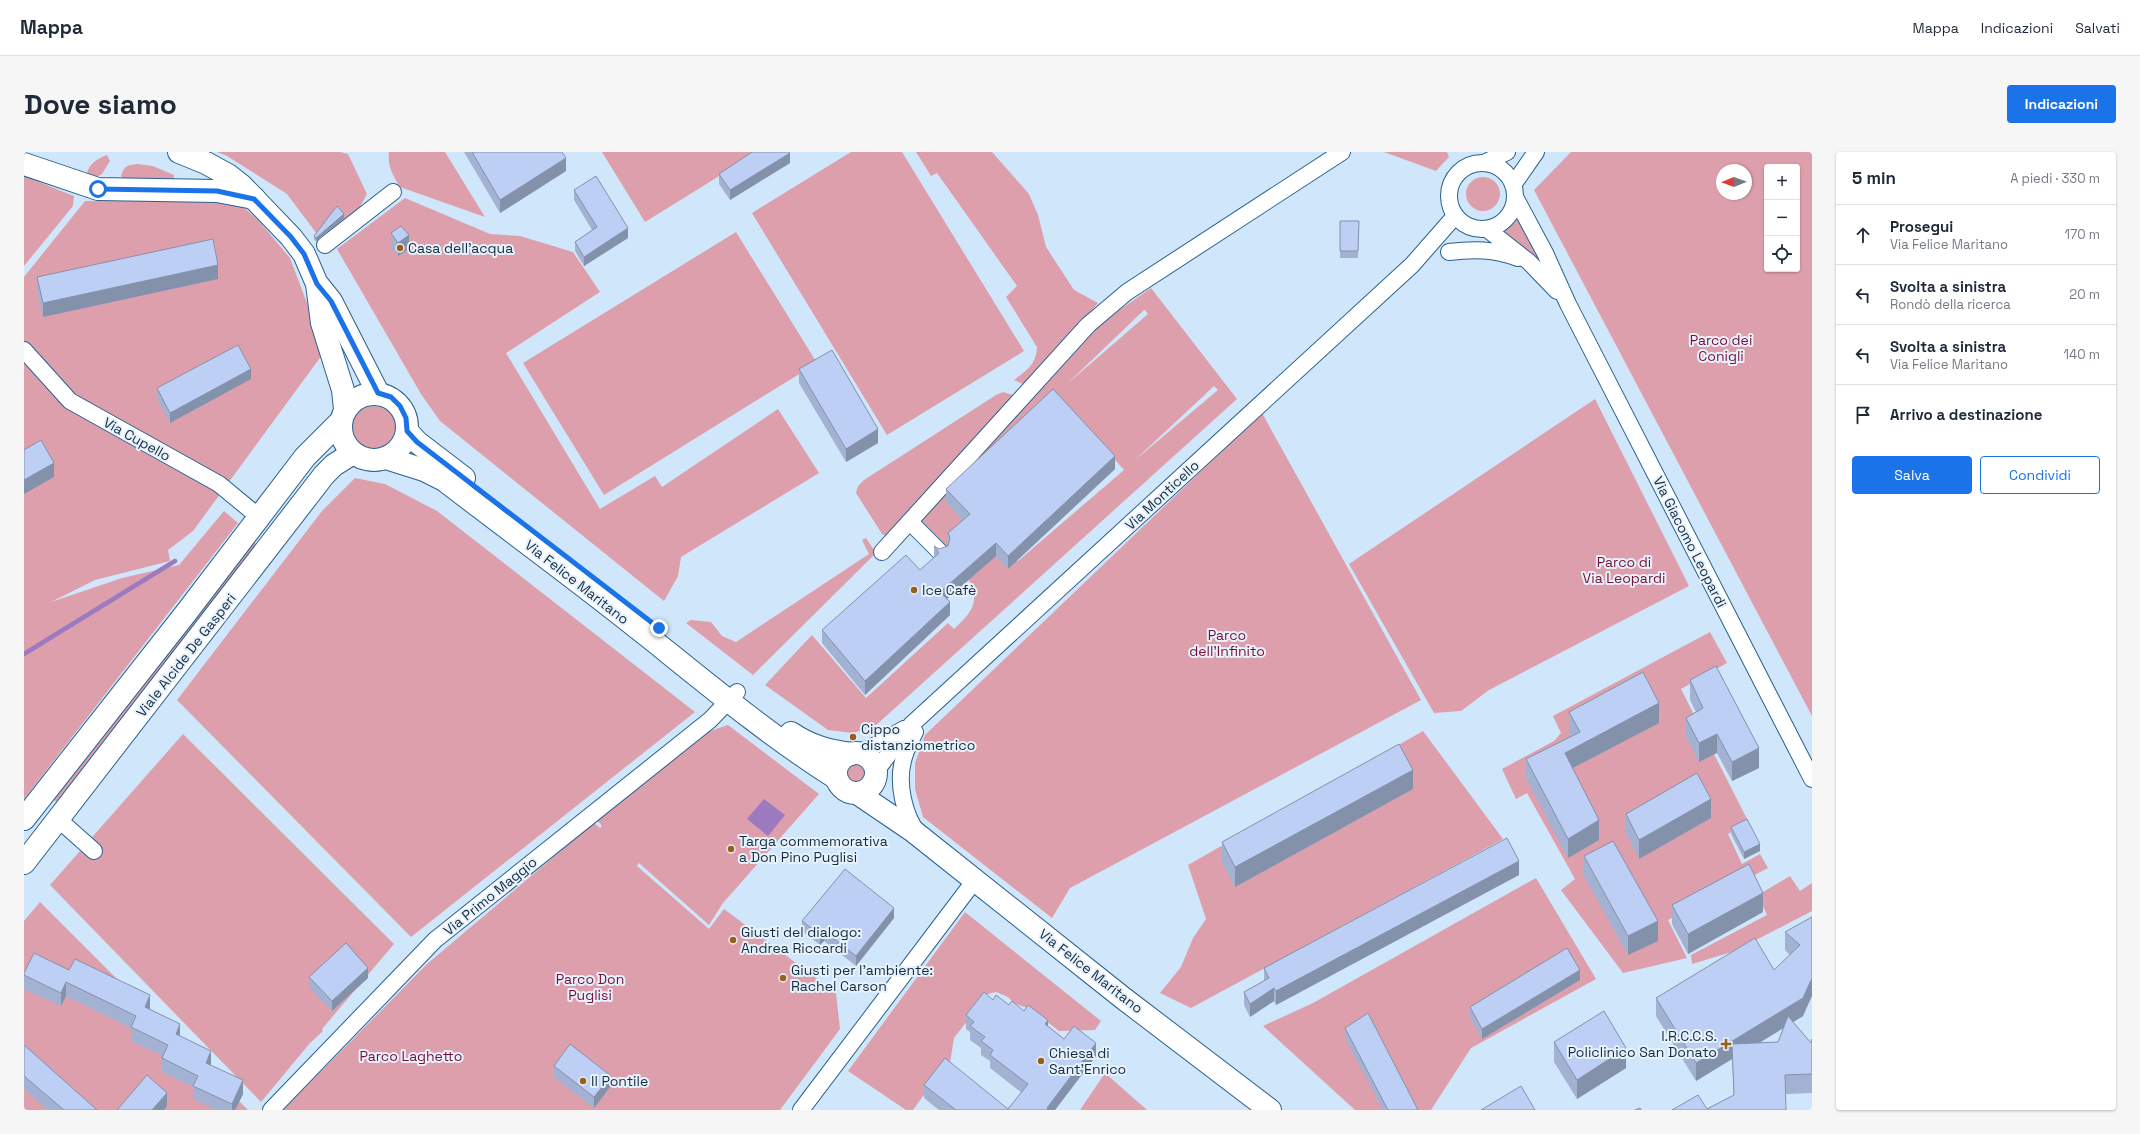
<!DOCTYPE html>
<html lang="it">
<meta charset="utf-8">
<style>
body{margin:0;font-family:"Space Grotesk",sans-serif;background:#f6f6f7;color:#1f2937}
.controls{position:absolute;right:12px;top:12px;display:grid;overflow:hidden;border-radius:4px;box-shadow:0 1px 3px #0004}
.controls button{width:36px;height:36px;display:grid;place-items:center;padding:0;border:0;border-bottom:1px solid #e0e1e3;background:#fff;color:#1f2937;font:20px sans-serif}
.compass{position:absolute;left:1692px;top:12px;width:36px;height:36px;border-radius:50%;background:#fff;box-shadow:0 1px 3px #0004;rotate:269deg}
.stop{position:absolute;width:12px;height:12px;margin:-9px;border:3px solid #1a73e8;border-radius:50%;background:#fff}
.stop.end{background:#1a73e8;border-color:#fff;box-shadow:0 1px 4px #0008}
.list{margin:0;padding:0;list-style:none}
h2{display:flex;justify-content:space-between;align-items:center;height:52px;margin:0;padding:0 16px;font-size:17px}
h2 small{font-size:13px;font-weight:400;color:#747a83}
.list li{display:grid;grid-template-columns:26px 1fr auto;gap:12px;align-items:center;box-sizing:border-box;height:60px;padding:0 16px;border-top:1px solid #e0e1e3}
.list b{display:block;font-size:15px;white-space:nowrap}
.list p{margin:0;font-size:13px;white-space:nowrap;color:#747a83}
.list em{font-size:13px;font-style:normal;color:#747a83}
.actions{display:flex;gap:8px;padding:12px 16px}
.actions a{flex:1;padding:9px 0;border:1px solid #1a73e8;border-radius:4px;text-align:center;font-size:14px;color:#1a73e8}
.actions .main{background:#1a73e8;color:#fff}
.icon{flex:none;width:22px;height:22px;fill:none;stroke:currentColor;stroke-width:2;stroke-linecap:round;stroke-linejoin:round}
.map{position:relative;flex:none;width:1788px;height:958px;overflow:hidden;border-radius:4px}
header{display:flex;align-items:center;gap:24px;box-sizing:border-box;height:56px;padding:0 20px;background:#fff;border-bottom:1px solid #e0e1e3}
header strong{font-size:19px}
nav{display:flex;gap:22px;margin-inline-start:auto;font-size:14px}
.intro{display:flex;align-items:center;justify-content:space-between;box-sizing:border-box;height:96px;padding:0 24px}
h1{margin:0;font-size:28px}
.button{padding:10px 18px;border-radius:4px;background:#1a73e8;color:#fff;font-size:14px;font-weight:700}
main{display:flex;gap:24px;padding:0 24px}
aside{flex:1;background:#fff;border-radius:4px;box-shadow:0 1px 3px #0004}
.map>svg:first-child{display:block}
</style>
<header>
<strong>Mappa</strong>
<nav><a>Mappa</a><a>Indicazioni</a><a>Salvati</a></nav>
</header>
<div class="intro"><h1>Dove siamo</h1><a class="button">Indicazioni</a></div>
<main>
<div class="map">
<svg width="1788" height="958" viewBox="0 0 1788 958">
<rect width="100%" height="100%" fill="#d0e6fb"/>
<g fill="#de9fac" fill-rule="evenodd">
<polygon points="193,0 316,0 324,2 343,42 336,55 299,90 263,42 203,4"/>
<path d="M 365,0 L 421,0 L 461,65 L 376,35 C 369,24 363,13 365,0 Z"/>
<polygon points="578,0 734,0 621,70"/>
<polygon points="827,0 878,0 1000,199 863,283 728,61"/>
<path d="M 892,0 L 968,0 L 1005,42 L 1014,63 L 1022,95 L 1050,138 L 1074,151 L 1003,234 L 990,228 C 1003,218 1012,213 1013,195 L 982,145 L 993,134 L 913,21 L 907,24 Z"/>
<polygon points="1360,0 1423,0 1425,5 1412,19"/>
<path d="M 1547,0 L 1788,0 L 1788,564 L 1510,38 ZM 1743,15 L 1773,15 L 1773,117 L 1743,117 ZM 1698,18 L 1722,18 L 1722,42 L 1698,42 Z"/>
<path d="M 83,3 L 86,9 L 78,22 L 70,27 L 63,21 C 65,12 74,6 83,3 Z"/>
<path d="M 113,12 L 129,14 L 150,23 L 149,30 L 104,31 L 97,24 C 100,14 103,13 113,12 Z"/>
<polygon points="0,24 50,44 49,54 0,114"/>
<circle cx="1459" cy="42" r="17"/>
<polygon points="381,46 466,82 496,84 549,100 576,140 482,201 576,357 631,324 638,335 754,257 795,321 657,405 654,424 640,449 416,269 397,242 313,97"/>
<polygon points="192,48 214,50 235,69 266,106 301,199 169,379 144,398 146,409 71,428 27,450 98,426 155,413 200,359 214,371 0,647 0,125 61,49"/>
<polygon points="1492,62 1520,113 1474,80 1479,77"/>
<polygon points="712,80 793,211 580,343 499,211"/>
<path d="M 1127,136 L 1213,247 L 850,575 L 829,581 L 804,578 L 741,533 L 788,483 L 842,546 L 924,471 L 930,477 C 938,469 949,460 950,448 C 954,424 907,385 891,369 L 1064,180 ZM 1121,158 L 1124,162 L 1043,232 L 1120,158 ZM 1190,234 L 1194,238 L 1110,309 ZM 1033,242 L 1100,318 L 994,409 L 932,335 Z"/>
<polygon points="979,240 992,244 863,385 858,382 832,341 834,334 840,328 972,243"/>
<polygon points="1571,247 1665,434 1465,538 1437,559 1410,561 1325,412"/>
<circle cx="350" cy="276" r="22"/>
<polygon points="1238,261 1397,548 1046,736 1028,766 899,665 891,637 891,611 901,583"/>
<polygon points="331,326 361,332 413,359 671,560 387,785 153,548 298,359"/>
<polygon points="842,386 852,401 729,523 662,471 667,468 687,470 698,484 712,490 845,402 838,388"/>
<polygon points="227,388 236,395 36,653 29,647"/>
<polygon points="1686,480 1703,511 1657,537 1724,669 1704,682 1718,712 1736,702 1744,716 1644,768 1663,806 1599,821 1537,738 1551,727 1503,641 1492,647 1478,617 1530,589 1537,581 1529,564"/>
<polygon points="704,573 795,642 699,751 685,773 615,711 613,714 685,777 700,757 812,841 816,877 756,958 259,958 403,812 570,671 576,676 578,674 573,668 683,580"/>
<polygon points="1399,579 1479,687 1167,856 1136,841 1157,815 1169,786 1182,767 1164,713"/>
<polygon points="159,582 370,792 298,877 299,879 286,891 237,950 26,733"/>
<circle cx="830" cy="621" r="11"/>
<polygon points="1766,724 1776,739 1788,731 1788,759 1711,799 1668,812 1667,803 1743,763 1734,743"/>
<polygon points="1512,726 1572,827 1447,896 1407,958 1331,958 1239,874 1289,851"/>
<polygon points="16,750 224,958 0,958 0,769"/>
<polygon points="941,760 1077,869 1071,878 1035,879 1008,858 990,851 984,845 972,840 964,842 930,886 926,911 922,912 889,958 882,958 824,919"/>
<polygon points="1081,921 1123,958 1056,958"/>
</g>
<polygon fill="#9b7abf" points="740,647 761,663 744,684 723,667"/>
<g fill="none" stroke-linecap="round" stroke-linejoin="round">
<polyline stroke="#9b7abf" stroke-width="4.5" points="0,502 151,409"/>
<g stroke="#29618e" stroke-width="18">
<g id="street">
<polyline points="1460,11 1483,0"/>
<circle cx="1458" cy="44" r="33"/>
<polyline points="1489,33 1512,0"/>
<polyline points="1491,45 1521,101 1544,152 1788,627"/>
<polyline points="1463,77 1505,110 1533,139"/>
<polyline points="301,93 369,40"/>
<path d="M 1425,100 C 1449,97 1470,97 1494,106"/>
<polyline points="0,198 46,249 195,332 235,365"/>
<polyline points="886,370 917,401"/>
<polyline points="858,400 1064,173 1103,140 1318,0"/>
<path d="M 891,580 C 886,590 881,599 879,609 C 873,631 880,664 894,681"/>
<polyline points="836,602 880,577"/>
<polyline points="852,619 887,573 1388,113 1431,64"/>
<polyline points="34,667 70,699"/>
<polyline points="247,958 411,788 686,568 713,540"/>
<polyline points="777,958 951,728"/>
</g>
</g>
<g stroke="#29618e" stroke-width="24">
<g id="secondary">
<polyline points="155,0 182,11 204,23 218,34 267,85 280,102 293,132 298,171 319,238 321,257"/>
<polyline points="0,12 74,37 193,39 230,46"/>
<polyline points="295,134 307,149 354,241"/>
<circle cx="350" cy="275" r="33"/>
<polyline points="383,279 393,290 440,326"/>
<path d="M 362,306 L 400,318 L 420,328 C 489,381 559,432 626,486 C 687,535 746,584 812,626"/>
<path d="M 767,581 C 786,594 804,599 827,602"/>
<circle cx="832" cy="621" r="20"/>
<polyline points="833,641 889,679 1099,846 1246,958"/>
<polyline points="0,667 162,461 281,305 317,269"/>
<polyline points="0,711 300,323 310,313 329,301"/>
</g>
</g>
<use href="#street" stroke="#fff" stroke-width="16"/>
<use href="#secondary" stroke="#fff" stroke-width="22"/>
</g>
<g fill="#a3b2d2" fill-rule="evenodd">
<polygon points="440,0 538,0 542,19 476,61"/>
<polygon points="766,11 706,48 695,32 695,22"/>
<polygon points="550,38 604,86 560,114 551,99 551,90 568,78 550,48"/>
<polygon points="320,66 292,89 290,88 290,84"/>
<polygon points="1316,69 1335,69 1334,106 1316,106"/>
<polygon points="367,81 385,97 374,104 367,95"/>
<polygon points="13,125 194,127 19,165 13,138"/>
<polygon points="775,217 854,291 822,310 775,231"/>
<polygon points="227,227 146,271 133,247 133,236"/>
<polygon points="1091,317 984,417 972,404 923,447 926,463 841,543 798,491 798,478 896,418 910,406 910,394 915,397 924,394 924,381 939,368 922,350 922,337"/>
<polygon points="1666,528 1735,616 1708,629 1693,601 1675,610 1662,585 1662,566 1672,560 1666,548"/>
<polygon points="1545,560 1635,571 1549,616 1575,688 1544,706 1502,626 1502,607 1547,584 1545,580"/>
<polygon points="1389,637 1211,735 1198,710 1198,690"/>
<polygon points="1602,662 1687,666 1615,707 1602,681"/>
<polygon points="1707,675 1736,699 1720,707 1707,682"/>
<polygon points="1560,704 1634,789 1604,803 1560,724"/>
<polygon points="1495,723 1252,853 1250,849 1226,865 1220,853 1220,840 1240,829 1240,816"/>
<polygon points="1648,753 1739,760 1664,802 1648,772"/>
<path d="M 1788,765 L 1779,864 L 1769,870 L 1787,891 L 1788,887 L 1788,941 L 1762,942 L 1683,957 L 1710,943 L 1708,907 L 1672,929 L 1632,864 L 1632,846 L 1750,818 L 1766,803 L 1761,798 L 1761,780 ZM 1759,876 L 1754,890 L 1734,891 Z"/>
<polygon points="870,766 832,814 800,789 796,793 778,779 778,769"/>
<polygon points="10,801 126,857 219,942 211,958 192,958 169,947 169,935 138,920 138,906 139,904 107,889 107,876 42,844 37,854 0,837 0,821"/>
<polygon points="285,825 344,826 308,859 285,835"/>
<polygon points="1556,828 1458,887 1446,865 1446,855"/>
<polygon points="969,848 1000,859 1024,874 1040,887 1072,904 1031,958 915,958 900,946 900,933 984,957 998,941 966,916 966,909 957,903 957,896 946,888 946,880 942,877 942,863"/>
<polygon points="1321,876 1394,958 1359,958 1321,886"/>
<polygon points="1530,890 1602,916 1553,947 1530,910"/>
<polygon points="0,893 73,958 24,958 0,937"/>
<polygon points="530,914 587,934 570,956 530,925"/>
</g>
<g fill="#8491ab">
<polygon points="766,1 766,11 706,48 706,38"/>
<polygon points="542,6 542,19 476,61 476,48"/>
<polygon points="320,62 320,66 292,89 292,86"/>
<polygon points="604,76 604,86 560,114 560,105"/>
<polygon points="385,83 385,97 374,104 374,91"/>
<polygon points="194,113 194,127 19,165 19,151"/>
<polygon points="227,217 227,227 146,271 146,261"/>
<polygon points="854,277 854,291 822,310 822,297"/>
<polygon points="1091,304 1091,317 984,417 984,404"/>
<polygon points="30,311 30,325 0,342 0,328"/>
<polygon points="972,391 972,404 916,453 916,440"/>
<polygon points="926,450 926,463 841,543 841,529"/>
<polygon points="1635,551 1635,571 1541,620 1541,601"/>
<polygon points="1693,582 1693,601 1675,610 1675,591"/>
<polygon points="1735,596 1735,616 1708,629 1708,610"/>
<polygon points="1389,618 1389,637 1211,735 1211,715"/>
<polygon points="1687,647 1687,666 1615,707 1615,688"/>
<polygon points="1575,668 1575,688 1544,706 1544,687"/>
<polygon points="1736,692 1736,699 1720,707 1720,700"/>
<polygon points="1495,709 1495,723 1252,853 1252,839"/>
<polygon points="1739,741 1739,760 1664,802 1664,782"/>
<polygon points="870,756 870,766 832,814 832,804"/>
<polygon points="1634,769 1634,789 1604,803 1604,784"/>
<polygon points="800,779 800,789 796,793 796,783"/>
<polygon points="344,816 344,826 308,859 308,849"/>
<polygon points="1556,818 1556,828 1458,887 1458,877"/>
<polygon points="1788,826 1788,844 1779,864 1709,907 1708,892 1708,907 1672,929 1672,911"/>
<polygon points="42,830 42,844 37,854 37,841"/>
<polygon points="1250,836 1250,849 1226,865 1226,852"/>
<polygon points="126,843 126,857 121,868 121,855"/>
<polygon points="1024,868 1024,882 1021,872"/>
<polygon points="156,872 156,885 152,882"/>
<polygon points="1072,891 1072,904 1031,958 1023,958 1023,956"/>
<polygon points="1602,896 1602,916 1553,947 1553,928"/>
<polygon points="187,899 187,913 182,911"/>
<polygon points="587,924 587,934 570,956 570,945"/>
<polygon points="219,928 219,942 211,958 208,958 208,952"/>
<polygon points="143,941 143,954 140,958 128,958"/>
</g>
<g fill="#bdcff4" stroke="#8491ab">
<polygon points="448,0 538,0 542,6 476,48"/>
<polygon points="728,0 765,0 766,1 706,38 695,22"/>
<polygon points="572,24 604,76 560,105 551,90 573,75 550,38"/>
<polygon points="313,54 320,62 292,86 290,84"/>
<polygon points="1316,69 1335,69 1334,99 1316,99"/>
<polygon points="377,74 385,83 374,91 367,81"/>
<polygon points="189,87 194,113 19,151 13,125"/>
<polygon points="214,193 227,217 146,261 133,236"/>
<polygon points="808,198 854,277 822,297 775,217"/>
<polygon points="1029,237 1091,304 984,404 972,391 916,440 926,450 841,529 798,478 882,403 896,418 915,401 910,394 915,397 924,394 926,386 924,381 946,362 922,337"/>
<polygon points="17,288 30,311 0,328 0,298"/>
<polygon points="1692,514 1735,596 1708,610 1693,582 1675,591 1662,566 1679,556 1666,528"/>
<polygon points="1619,520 1635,551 1541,601 1575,668 1544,687 1502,607 1556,580 1545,560"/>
<polygon points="1375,592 1389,618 1211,715 1198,690"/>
<polygon points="1673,621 1687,647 1615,688 1602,662"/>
<polygon points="1723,667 1736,692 1720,700 1707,675"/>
<polygon points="1483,686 1495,709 1252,839 1250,836 1226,852 1220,840 1245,826 1240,816"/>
<polygon points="1589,689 1634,769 1604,784 1560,704"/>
<polygon points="1725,712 1739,741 1664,782 1648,753"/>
<polygon points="821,717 870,756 832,804 800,779 796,783 778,769"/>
<polygon points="1788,765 1788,826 1779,846 1672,911 1632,846 1731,786 1750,818 1776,793 1761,780"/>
<polygon points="322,791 344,816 308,849 285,825"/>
<polygon points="1543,796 1556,818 1458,877 1446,855"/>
<polygon points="10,801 45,818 51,807 126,843 121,855 156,872 152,882 187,899 182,911 219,928 208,952 169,934 174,924 138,906 144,893 107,875 112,864 42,830 37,841 0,823 0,821"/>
<polygon points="960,840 969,848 972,843 985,853 988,849 1000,859 1004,853 1024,868 1021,872 1040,887 1050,874 1072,891 1023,956 1024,957 1023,958 932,958 900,933 921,906 984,957 1004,932 966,903 969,898 957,889 961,885 946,874 950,870 942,863"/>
<polygon points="1580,859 1602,896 1553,928 1530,890"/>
<polygon points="1344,861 1394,958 1364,958 1321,876"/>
<polygon points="1764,864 1787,891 1788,887 1788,922 1761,923 1762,958 1648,958 1674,943 1683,957 1710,943 1708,892 1754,890"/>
<polygon points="546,892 587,924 570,945 530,914"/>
<polygon points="0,893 73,958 40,958 0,924"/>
<polygon points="123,923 143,941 128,958 93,958"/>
<polygon points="1497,934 1511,958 1457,958"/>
<polygon points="1616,956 1617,958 1611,958"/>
</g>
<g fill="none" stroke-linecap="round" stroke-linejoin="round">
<polyline stroke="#1a73e8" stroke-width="5" points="74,37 193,39 230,47 267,85 280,102 293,132 307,149 354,241 367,245 376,254 382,266 383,279 393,290 635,476"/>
</g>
<g fill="#985f1c" stroke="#e7f2fc" stroke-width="1.5">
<circle cx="376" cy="96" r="4"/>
<circle cx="890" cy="438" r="4"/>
<circle cx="829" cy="585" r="4"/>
<circle cx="707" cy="697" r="4"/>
<circle cx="709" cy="788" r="4"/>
<circle cx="759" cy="826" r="4"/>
<path d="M1700 886h4v4h4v4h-4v4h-4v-4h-4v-4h4z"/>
<circle cx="1017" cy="909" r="4"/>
<circle cx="559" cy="929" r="4"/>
</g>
<g text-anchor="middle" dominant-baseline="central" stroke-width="4" stroke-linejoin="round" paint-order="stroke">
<g font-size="14" fill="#152c40" stroke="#e7f2fc" text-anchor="start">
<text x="384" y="96">Casa dell'acqua</text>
<text x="898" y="438">Ice Cafè</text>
<text x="837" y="577">Cippo<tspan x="837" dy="16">distanziometrico</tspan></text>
<text x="715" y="689">Targa commemorativa<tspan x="715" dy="16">a Don Pino Puglisi</tspan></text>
<text x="717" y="780">Giusti del dialogo:<tspan x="717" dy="16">Andrea Riccardi</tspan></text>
<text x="767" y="818">Giusti per l'ambiente:<tspan x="767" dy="16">Rachel Carson</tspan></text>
<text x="1693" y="884" text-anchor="end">I.R.C.C.S.<tspan x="1693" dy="16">Policlinico San Donato</tspan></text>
<text x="1025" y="901">Chiesa di<tspan x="1025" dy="16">Sant'Enrico</tspan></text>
<text x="567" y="929">Il Pontile</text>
</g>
<g font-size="14" fill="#770f36" stroke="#e7f2fc">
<text x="1697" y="188">Parco dei<tspan x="1697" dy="16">Conigli</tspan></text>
<text x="1600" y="410">Parco di<tspan x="1600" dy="16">Via Leopardi</tspan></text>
<text x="1203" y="483">Parco<tspan x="1203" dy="16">dell'Infinito</tspan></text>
<text x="566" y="827">Parco Don<tspan x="566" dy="16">Puglisi</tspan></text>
<text x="387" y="904">Parco Laghetto</text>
</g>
<g font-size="14" fill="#152c40" stroke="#e7f2fc">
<text transform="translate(113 287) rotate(29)">Via Cupello</text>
<text transform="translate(1138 343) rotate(-43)">Via Monticello</text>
<text transform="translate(1666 390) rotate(63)">Via Giacomo Leopardi</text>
<text transform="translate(553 430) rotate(38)">Via Felice Maritano</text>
<text transform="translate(162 503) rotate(-52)">Viale Alcide De Gasperi</text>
<text transform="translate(466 744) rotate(-39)">Via Primo Maggio</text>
<text transform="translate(1067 819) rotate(38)">Via Felice Maritano</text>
</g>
</g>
</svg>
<div class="controls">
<button>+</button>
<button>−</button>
<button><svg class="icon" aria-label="locate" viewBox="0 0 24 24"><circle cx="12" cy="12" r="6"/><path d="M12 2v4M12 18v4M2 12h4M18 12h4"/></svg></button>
</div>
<svg class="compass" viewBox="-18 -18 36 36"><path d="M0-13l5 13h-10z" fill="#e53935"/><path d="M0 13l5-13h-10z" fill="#747a83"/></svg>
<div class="stop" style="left:74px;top:37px"></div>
<div class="stop end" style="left:635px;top:476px"></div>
</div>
<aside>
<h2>5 min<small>A piedi · 330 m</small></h2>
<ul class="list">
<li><svg class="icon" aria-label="ahead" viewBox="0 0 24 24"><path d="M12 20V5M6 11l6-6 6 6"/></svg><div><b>Prosegui</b><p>Via Felice Maritano</p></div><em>170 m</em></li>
<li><svg class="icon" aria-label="left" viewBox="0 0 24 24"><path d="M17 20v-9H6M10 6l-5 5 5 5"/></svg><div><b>Svolta a sinistra</b><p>Rondò della ricerca</p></div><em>20 m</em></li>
<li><svg class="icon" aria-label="left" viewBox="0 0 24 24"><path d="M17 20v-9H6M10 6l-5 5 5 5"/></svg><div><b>Svolta a sinistra</b><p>Via Felice Maritano</p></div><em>140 m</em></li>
<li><svg class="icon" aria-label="arrive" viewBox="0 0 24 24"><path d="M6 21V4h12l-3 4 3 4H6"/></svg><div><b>Arrivo a destinazione</b></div></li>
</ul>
<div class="actions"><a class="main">Salva</a><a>Condividi</a></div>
</aside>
</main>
